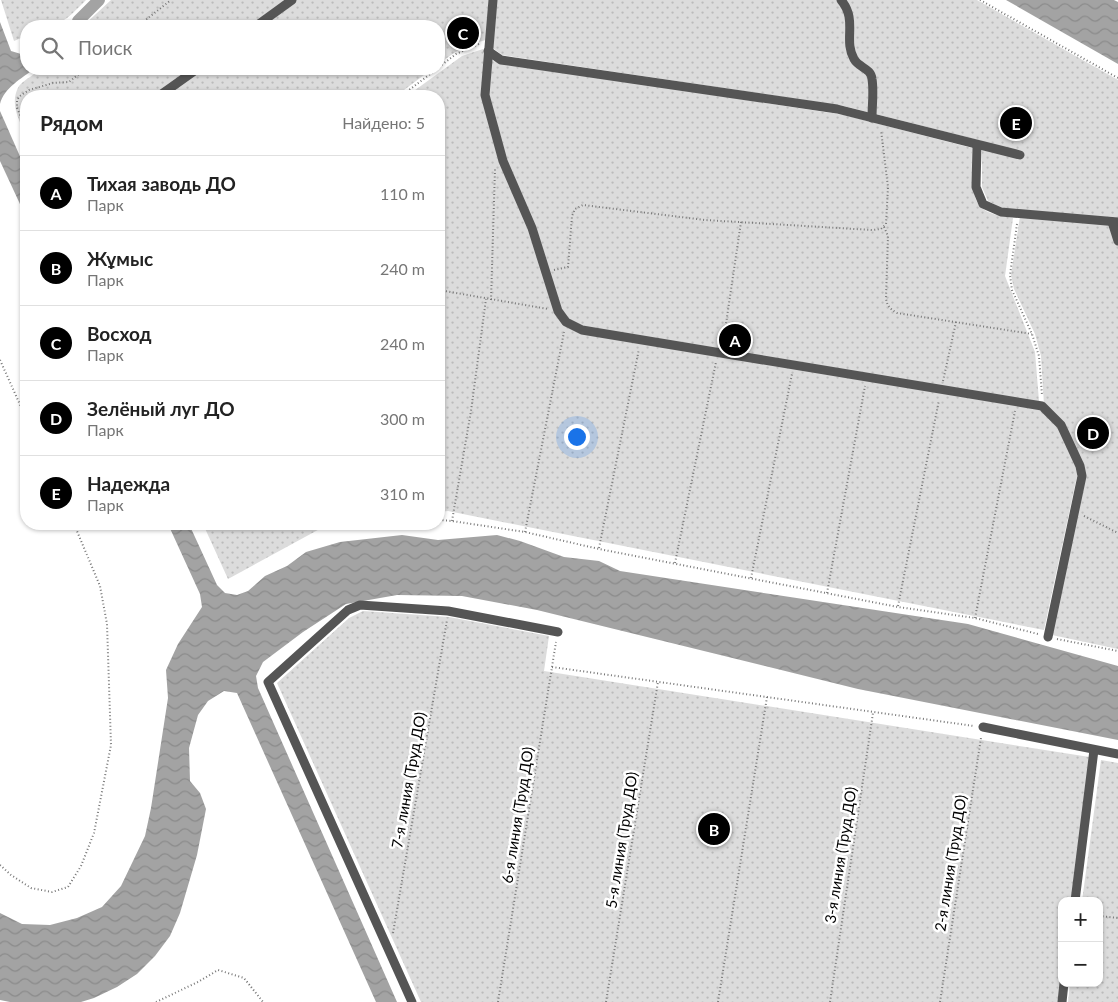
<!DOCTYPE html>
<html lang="ru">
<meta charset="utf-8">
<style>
body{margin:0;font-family:Lato,sans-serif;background:#f6f6f6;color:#222}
.controls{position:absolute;right:15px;bottom:15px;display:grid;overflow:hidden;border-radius:10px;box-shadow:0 1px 4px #0004}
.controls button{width:45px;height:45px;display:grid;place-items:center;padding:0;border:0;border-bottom:1px solid #e0e0e0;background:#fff;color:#222;font:25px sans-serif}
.you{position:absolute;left:576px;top:436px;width:18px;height:18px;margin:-12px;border:4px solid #fff;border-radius:50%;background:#1a73e8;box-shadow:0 0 0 8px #1a73e833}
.badge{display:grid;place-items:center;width:32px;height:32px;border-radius:50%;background:#000;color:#fff;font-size:16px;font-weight:700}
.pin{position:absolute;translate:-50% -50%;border:2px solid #fff;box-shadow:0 1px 5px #0006}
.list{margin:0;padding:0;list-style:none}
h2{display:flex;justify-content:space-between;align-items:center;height:65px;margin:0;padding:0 20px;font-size:21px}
h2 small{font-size:16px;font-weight:400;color:#767676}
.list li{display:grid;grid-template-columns:32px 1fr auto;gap:15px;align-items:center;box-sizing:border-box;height:75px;padding:0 20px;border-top:1px solid #e0e0e0}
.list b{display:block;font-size:19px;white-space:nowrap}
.list p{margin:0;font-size:16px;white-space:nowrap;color:#767676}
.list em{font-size:16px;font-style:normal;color:#767676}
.icon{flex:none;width:28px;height:28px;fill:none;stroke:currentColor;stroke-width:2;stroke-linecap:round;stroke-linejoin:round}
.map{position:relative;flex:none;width:1118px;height:1002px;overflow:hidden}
.search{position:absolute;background:#fff;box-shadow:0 1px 4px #0004;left:20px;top:20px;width:425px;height:55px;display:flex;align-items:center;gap:12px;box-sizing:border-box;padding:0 18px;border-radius:20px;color:#767676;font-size:19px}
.panel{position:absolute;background:#fff;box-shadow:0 1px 4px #0004;left:20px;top:90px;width:425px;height:440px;border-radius:20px}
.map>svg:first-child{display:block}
</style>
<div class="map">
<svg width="1118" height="1002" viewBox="0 0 1118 1002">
<defs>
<pattern id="grass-dots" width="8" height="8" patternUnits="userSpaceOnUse" patternTransform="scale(1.25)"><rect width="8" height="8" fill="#dcdcdc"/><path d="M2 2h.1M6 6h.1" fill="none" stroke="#bbb" stroke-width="1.8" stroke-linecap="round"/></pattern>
<pattern id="water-waves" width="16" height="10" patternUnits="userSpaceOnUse" patternTransform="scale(1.25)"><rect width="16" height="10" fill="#a3a3a3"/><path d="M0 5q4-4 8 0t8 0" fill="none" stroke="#8b8b8b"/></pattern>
</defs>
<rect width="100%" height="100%" fill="#fff"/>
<g fill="url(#grass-dots)">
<path d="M 1,0 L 86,0 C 62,24 62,26 26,26 L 26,36 L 14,41 Z"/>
<path d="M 111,0 L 490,0 L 486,40 C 467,44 454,52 439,64 L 439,26 L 83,26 Z"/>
<polygon points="497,0 977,0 1118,80 1118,219 1004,209 988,201 982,187 982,141 844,106 502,55 493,48"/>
<path d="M 483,49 L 493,61 L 844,115 L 972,148 C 972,163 970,195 980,206 C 988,215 1002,216 1013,218 L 1005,276 L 1035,352 L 1039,401 L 1058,427 L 1077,466 L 1077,476 L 1044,630 L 448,511 L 439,512 L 439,96 L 407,96 L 462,56 Z"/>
<path d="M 41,69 L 432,69 L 396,96 L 26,96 L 26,135 C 19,120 9,103 19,86 C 24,80 35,74 41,69 Z"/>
<polygon points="1020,216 1118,224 1118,649 1052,635 1083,465 1044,405 1041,356 1035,334 1014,289 1011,275"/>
<polygon points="203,524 338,524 327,525 228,579"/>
<polygon points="363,611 449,617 549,636 544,671 1096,758 1075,901 1062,901 1062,983 1060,1002 421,1002 277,683 349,618"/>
<polygon points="1101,760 1118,763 1118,1002 1068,1002 1070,983 1099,983 1099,901 1082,901"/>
</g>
<g fill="url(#water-waves)">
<polygon points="1006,0 1114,0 1118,2 1118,64"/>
<path d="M 0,22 L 11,51 L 21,54 L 26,52 L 26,69 L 34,69 C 22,78 4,88 0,104 Z"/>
<polygon points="0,111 26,170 26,217 0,161"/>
<polygon points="168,524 189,524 217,585 225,593 237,595 248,591 265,576 287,566 306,552 340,542 402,535 438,540 497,535 520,541 564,557 599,561 620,571 968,624 1118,666 1118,740 858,689 537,610 462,596 397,595 346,604 303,632 263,662 256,676 258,688 397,1002 376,1002 237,693 224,691 208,701 198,715 189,748 190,781 200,793 206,809 197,855 180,913 170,936 155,956 137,974 117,987 94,998 81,1002 10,1002 0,1000 0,913 22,924 50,925 77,918 102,907 121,886 145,836 151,808 168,698 166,670 178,644 202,607 200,594"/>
</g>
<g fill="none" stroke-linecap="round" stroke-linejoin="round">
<polyline stroke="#a3a3a3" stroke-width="12" points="78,21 99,0"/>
<g stroke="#777" stroke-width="2" stroke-dasharray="1 2.5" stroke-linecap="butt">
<polyline points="980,0 1118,78"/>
<polyline points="138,26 171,0"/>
<polyline points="439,67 456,54 479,44"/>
<polyline points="401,96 437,69"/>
<polyline points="26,128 17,108 17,100 20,96 29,90 53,83 69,82 85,69"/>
<polyline points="1017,224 1010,275 1012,290 1032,334 1039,356 1042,395"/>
<path d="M 884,227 L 888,236 L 886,298 C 887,306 890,309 897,313 L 1032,334"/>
<polyline points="554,270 568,267 572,216 575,209 583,205 705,220 872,230 881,229 886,224 888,187 881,130"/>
<polyline points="439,290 548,309"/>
<polyline points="491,300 495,169"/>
<polyline points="723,344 741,222"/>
<polyline points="0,360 26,418"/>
<polyline points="943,381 956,322"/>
<polyline points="1084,516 1118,533"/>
<polyline points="439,520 452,521 525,532 599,549 898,607 975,618 1038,634"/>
<polyline points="452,521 471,411 486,299"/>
<polyline points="250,524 271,526 303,524"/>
<polyline points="525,532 564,332"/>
<polyline points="599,548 639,349"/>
<polyline points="675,563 716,362"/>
<polyline points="751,578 792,374"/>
<polyline points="827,593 865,386"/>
<polyline points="898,606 939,400"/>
<polyline points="975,618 1015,411"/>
<polyline points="1057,639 1118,651"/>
<polyline points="552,667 974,726"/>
<polyline points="0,865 11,875 31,888 52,892 68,887 81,866 94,833 111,745 107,624 100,586 74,524"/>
<polyline points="1099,916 1118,918"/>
<polyline points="393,933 447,620"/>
<polyline points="156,1002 198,982 218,970 244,978 263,1002"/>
<polyline points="498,1002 556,642"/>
<polyline points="606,1002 658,682"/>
<polyline points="718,1002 767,697"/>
<polyline points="830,1002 873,713"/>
<polyline points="940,1002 981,738"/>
</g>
<g stroke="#555" stroke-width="9">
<polyline points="493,0 485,95 503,161 532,228 558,311 566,322 582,330 1042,406 1061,425 1080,466 1082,476 1048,637"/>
<path d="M 841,0 C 858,20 843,40 854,59 C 859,68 871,68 872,79 C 874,91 872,106 872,118"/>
<polyline points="256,26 292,0"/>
<polyline points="488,51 501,60 837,109 1020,155"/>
<polyline points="159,96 197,69"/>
<polyline points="977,145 976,187 983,204 1001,212 1118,222"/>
<polyline points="1112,222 1118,241"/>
<polyline points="983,727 1118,754"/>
<polyline points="1075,901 1094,750"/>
<polyline points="412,1002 268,682 348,610 360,605 448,611 558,632"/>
<polyline points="1062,1002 1064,983"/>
</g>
</g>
<g text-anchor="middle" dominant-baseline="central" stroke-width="5" stroke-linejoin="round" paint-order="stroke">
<g font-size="15" fill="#000" stroke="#fff">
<text transform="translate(408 780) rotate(-80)">7-я линия (Труд ДО)</text>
<text transform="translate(517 815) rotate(-81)">6-я линия (Труд ДО)</text>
<text transform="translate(621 840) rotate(-81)">5-я линия (Труд ДО)</text>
<text transform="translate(840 855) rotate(-81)">3-я линия (Труд ДО)</text>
<text transform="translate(950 863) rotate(-81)">2-я линия (Труд ДО)</text>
</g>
</g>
</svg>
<div class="controls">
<button>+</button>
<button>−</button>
</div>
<div class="you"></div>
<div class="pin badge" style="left:735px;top:340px">A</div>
<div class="pin badge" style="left:714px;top:829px">B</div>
<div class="pin badge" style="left:463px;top:33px">C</div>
<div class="pin badge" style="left:1093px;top:433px">D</div>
<div class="pin badge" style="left:1016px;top:123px">E</div>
<div class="search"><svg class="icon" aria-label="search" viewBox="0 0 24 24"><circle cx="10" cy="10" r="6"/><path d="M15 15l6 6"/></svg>Поиск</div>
<section class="panel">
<h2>Рядом<small>Найдено: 5</small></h2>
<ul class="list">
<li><span class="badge">A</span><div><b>Тихая заводь ДО</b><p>Парк</p></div><em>110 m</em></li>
<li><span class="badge">B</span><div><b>Жұмыс</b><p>Парк</p></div><em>240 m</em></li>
<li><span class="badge">C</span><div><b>Восход</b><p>Парк</p></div><em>240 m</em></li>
<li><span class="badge">D</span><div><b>Зелёный луг ДО</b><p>Парк</p></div><em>300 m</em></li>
<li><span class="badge">E</span><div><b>Надежда</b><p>Парк</p></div><em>310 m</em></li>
</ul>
</section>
</div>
